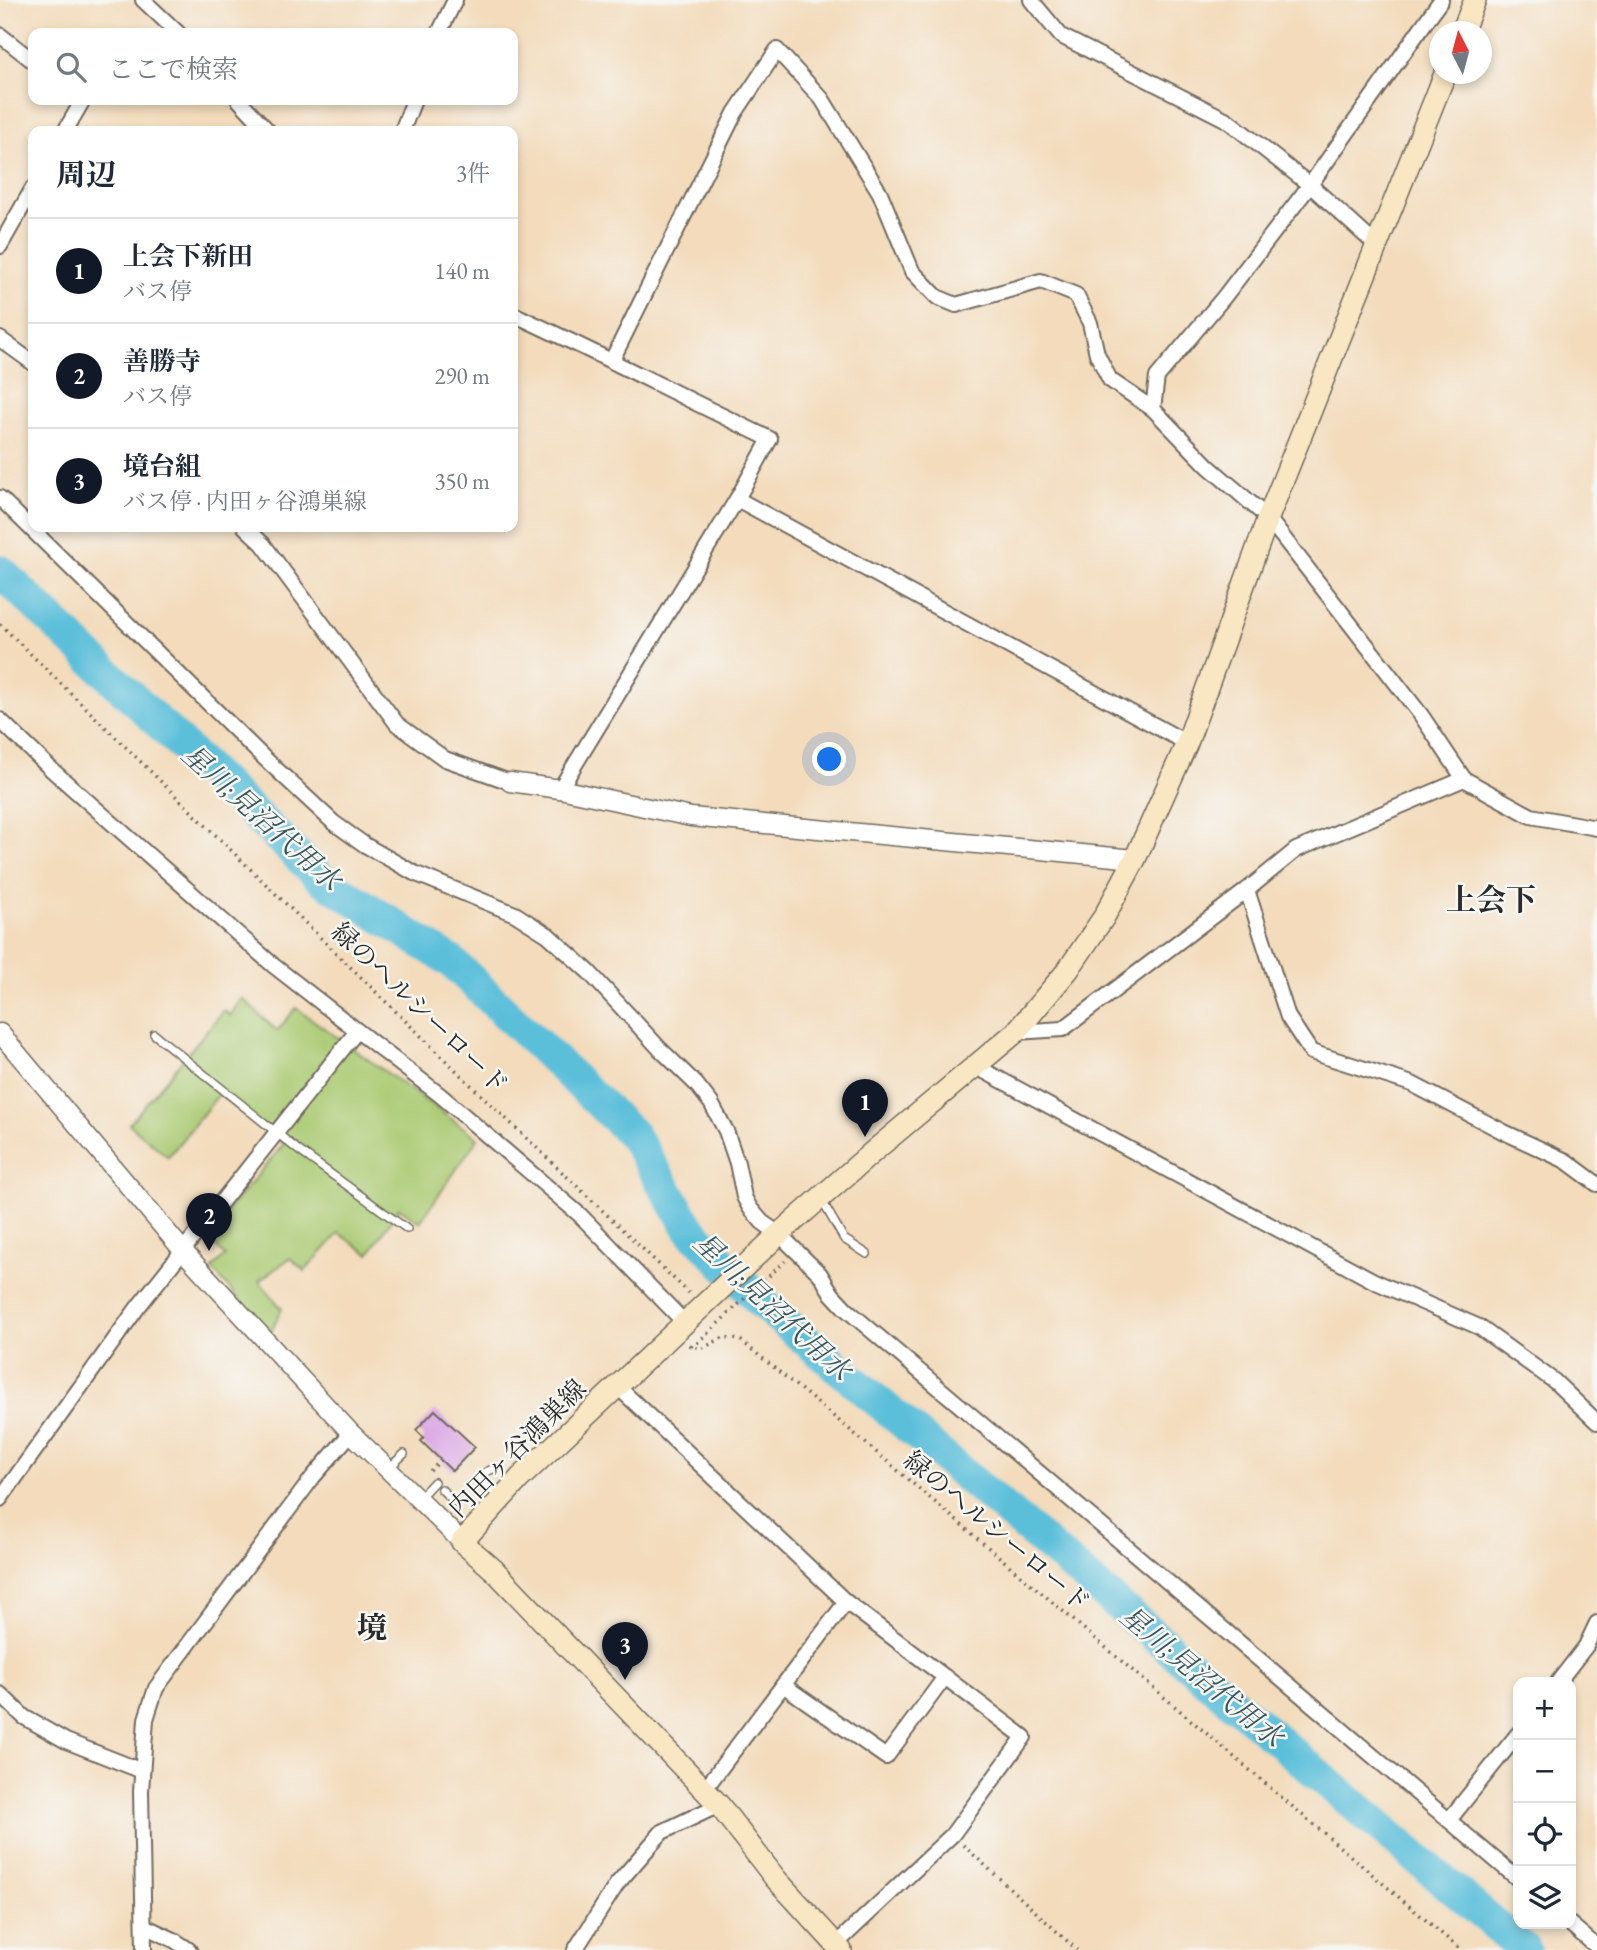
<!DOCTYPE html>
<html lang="ja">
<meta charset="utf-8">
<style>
body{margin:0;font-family:"EB Garamond","Noto Serif JP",serif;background:#f6f6f7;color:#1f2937}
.controls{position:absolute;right:21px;bottom:21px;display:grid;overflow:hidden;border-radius:14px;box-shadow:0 4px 10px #0003}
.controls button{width:63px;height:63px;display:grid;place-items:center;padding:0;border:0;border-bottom:2px solid #e0e1e3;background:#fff;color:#1f2937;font:35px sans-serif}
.compass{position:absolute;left:1429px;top:21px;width:63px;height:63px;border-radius:50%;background:#fff;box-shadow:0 4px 10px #0003;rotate:354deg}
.you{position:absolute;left:830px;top:760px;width:24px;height:24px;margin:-18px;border:5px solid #fff;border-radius:50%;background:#1a73e8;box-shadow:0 0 0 10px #1a73e833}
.badge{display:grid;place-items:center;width:46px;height:46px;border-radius:50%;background:#111827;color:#fff;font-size:23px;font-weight:700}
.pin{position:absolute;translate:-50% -58px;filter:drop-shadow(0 2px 4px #0008)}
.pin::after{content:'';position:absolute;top:37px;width:24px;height:21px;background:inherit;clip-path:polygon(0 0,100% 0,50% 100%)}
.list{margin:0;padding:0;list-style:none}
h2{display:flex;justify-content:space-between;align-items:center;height:91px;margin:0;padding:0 28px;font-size:30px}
h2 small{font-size:23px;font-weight:400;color:#747a83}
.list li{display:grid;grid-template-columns:46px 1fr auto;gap:21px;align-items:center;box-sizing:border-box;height:105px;padding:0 28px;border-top:2px solid #e0e1e3}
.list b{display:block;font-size:26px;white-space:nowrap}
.list p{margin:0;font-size:23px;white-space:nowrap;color:#747a83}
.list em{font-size:23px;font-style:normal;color:#747a83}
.icon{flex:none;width:38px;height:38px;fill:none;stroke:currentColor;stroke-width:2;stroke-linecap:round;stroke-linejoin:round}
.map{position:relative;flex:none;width:1597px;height:1950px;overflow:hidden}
.search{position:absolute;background:#fff;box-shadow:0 4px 10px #0003;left:28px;top:28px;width:490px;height:77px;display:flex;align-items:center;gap:18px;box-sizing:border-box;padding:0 24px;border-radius:14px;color:#747a83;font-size:26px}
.panel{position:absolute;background:#fff;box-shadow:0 4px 10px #0003;left:28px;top:126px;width:490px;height:406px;border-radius:14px}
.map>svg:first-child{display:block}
</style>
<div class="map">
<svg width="1597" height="1950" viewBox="0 0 1597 1950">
<rect width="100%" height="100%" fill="#f6f6f2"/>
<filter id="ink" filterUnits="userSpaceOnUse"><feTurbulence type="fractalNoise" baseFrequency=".0143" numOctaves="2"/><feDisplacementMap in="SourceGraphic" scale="14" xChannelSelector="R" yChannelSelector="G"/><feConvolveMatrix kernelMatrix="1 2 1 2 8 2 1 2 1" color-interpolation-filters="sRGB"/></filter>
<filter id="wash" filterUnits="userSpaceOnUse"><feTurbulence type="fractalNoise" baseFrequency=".00686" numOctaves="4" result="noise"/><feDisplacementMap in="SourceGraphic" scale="28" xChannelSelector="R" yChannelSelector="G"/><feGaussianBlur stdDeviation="1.57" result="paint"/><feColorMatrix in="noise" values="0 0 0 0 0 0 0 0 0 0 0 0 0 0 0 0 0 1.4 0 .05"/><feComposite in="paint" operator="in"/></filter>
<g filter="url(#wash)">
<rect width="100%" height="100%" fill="#f3dbbb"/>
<polygon fill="#aaca72" stroke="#6a7a4e" stroke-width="2" points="242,998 277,1031 296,1008 478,1138 420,1222 399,1208 369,1254 339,1233 305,1271 290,1258 259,1281 282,1309 270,1334 212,1269 225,1256 206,1236 284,1144 219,1094 168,1157 129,1124 224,1010 230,1016"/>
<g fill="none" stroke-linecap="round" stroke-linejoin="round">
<polyline stroke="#5cbfda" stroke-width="33" points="0,571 322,879 452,962 633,1135 690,1229 763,1304 1525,1950"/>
</g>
<g id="blocks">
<polygon fill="#d9a5e4" points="435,1410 475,1447 452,1471 421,1441 424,1438 416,1430"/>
</g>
</g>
<g filter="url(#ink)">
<use href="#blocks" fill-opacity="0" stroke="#71695d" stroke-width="2"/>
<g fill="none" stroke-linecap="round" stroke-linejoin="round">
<g stroke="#71695d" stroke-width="10">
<g id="service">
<polyline points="154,1034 298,1150 407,1229"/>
<polyline points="821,1199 844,1239 867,1254"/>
<polyline points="389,1468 404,1454"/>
<polyline points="486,1472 495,1468"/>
<polyline points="480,1479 500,1499"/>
<polyline points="441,1489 456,1503"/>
<polyline points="418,1499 434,1482"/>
</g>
</g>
<g stroke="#71695d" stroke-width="18">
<g id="minor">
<polyline points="143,0 178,33"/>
<polyline points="1031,0 1061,36 1227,120 1310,185 1376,245"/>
<polyline points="439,33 455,0"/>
<polyline points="0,35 33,61"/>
<polyline points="239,100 268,131"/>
<polyline points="65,131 83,100"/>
<polyline points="402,131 414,100"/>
<polyline points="0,246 33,188"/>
<path d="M 513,314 C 600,354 684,398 770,439 L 737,499 L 560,789"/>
<polyline points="0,339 33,363"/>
<polyline points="612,360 735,113 777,50 822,99 880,193 912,271 937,297 956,305 1041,281 1076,295 1090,323 1097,354 1110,380 1153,409 1208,466 1268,518 1421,715 1464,779 1531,816 1597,828"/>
<polyline points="1153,409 1157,377 1224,297 1310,185 1441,0"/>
<polyline points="0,498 262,756 334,823 365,845 414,873 515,914 548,935 589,972 660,1049 696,1084 711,1103 726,1131 737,1163 744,1197 750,1208 762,1222 779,1234 820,1274 832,1294 846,1309 1518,1879"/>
<polyline points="737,499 1187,743"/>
<polyline points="245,527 263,544 397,724 445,759 510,782"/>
<polyline points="0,720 52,770 274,966 440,1095 580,1215 685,1323"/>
<polyline points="1247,890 1288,1017 1311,1052 1412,1084 1504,1132 1566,1161 1597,1184"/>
<polyline points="1016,1032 1063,1029 1247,890 1296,850 1464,779"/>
<polyline points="975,1066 1374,1281 1479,1327 1554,1381 1597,1422"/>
<polyline points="618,1387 846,1602 1024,1737 952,1835 836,1944"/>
<polyline points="0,1499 138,1307 357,1031"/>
<polyline points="1558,1682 1586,1646 1597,1623"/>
<polyline points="783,1685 886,1757 945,1677"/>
<polyline points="0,1694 24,1717 66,1741 142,1771"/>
<polyline points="704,1790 846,1602"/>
<polyline points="1449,1820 1518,1734"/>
<polyline points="1570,1924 1597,1947"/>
<polyline points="144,1926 174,1940 189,1950"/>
<polyline points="144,1950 141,1791 146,1719 156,1688 313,1477 351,1433"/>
<polyline points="575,1950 617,1884 662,1832 719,1805"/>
</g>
</g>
<g stroke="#71695d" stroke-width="21">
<g id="tertiary">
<polyline points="510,782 560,789 691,817 1135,859"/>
<polyline points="0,1033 184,1252 351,1433 462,1542"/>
</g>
</g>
<g stroke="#71695d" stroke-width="24">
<g id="secondary">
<polyline points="1462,32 1475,0"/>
<polyline points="841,1950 775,1878 719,1805 494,1570 462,1542 520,1478 779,1234 875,1150 1016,1032 1068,970 1104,917 1135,859 1187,743 1268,518 1445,74"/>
</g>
</g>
<g stroke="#71695d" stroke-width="3.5" stroke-dasharray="2 5" stroke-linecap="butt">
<polyline points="0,624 475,1089 689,1293"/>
<polyline points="689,1345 701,1349 724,1337 739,1339 849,1429 1461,1950"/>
<polyline points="691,1346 696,1344 785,1261"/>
<polyline points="430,1471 441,1460"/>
<polyline points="963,1845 1077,1950"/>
</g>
<use href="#service" stroke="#fff" stroke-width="7"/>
<use href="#minor" stroke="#fff" stroke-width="14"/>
<use href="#tertiary" stroke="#fff" stroke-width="18"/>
<use href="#secondary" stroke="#f9e7c3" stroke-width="21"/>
</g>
</g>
<g text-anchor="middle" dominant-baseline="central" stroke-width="5" stroke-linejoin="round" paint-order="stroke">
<g font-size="26" fill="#2b2b2b" stroke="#f6f6f2">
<text transform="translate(420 1008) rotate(44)">緑のヘルシーロード</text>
<text transform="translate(517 1448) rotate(-45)">内田ヶ谷鴻巣線</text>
<text transform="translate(997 1531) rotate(40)">緑のヘルシーロード</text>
</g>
<g font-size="28" font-style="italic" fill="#3a5760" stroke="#f6f6f2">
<text transform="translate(262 817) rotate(42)">星川;見沼代用水</text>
<text transform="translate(773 1306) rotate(43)">星川;見沼代用水</text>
<text transform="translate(1202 1676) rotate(40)">星川;見沼代用水</text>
</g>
<g font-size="30" font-weight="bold" fill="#2b2b2b" stroke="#f6f6f2">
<text x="1491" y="899">上会下</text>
<text x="372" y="1627">境</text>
</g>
</g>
</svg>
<div class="controls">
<button>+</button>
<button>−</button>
<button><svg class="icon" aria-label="locate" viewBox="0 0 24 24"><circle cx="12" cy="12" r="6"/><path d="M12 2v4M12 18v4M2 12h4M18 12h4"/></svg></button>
<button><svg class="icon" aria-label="layers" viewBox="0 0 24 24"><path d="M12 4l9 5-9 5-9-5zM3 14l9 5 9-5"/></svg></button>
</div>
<svg class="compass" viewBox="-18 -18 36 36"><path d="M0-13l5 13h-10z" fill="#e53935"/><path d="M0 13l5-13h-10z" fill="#747a83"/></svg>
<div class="you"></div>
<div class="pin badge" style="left:865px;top:1137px">1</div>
<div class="pin badge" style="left:209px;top:1251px">2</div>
<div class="pin badge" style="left:625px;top:1680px">3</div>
<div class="search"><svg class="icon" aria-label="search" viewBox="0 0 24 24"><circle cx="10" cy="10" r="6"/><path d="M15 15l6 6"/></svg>ここで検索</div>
<section class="panel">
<h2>周辺<small>3件</small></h2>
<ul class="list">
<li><span class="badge">1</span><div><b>上会下新田</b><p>バス停</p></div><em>140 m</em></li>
<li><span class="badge">2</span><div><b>善勝寺</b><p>バス停</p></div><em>290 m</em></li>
<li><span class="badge">3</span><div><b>境台組</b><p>バス停 · 内田ヶ谷鴻巣線</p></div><em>350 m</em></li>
</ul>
</section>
</div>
